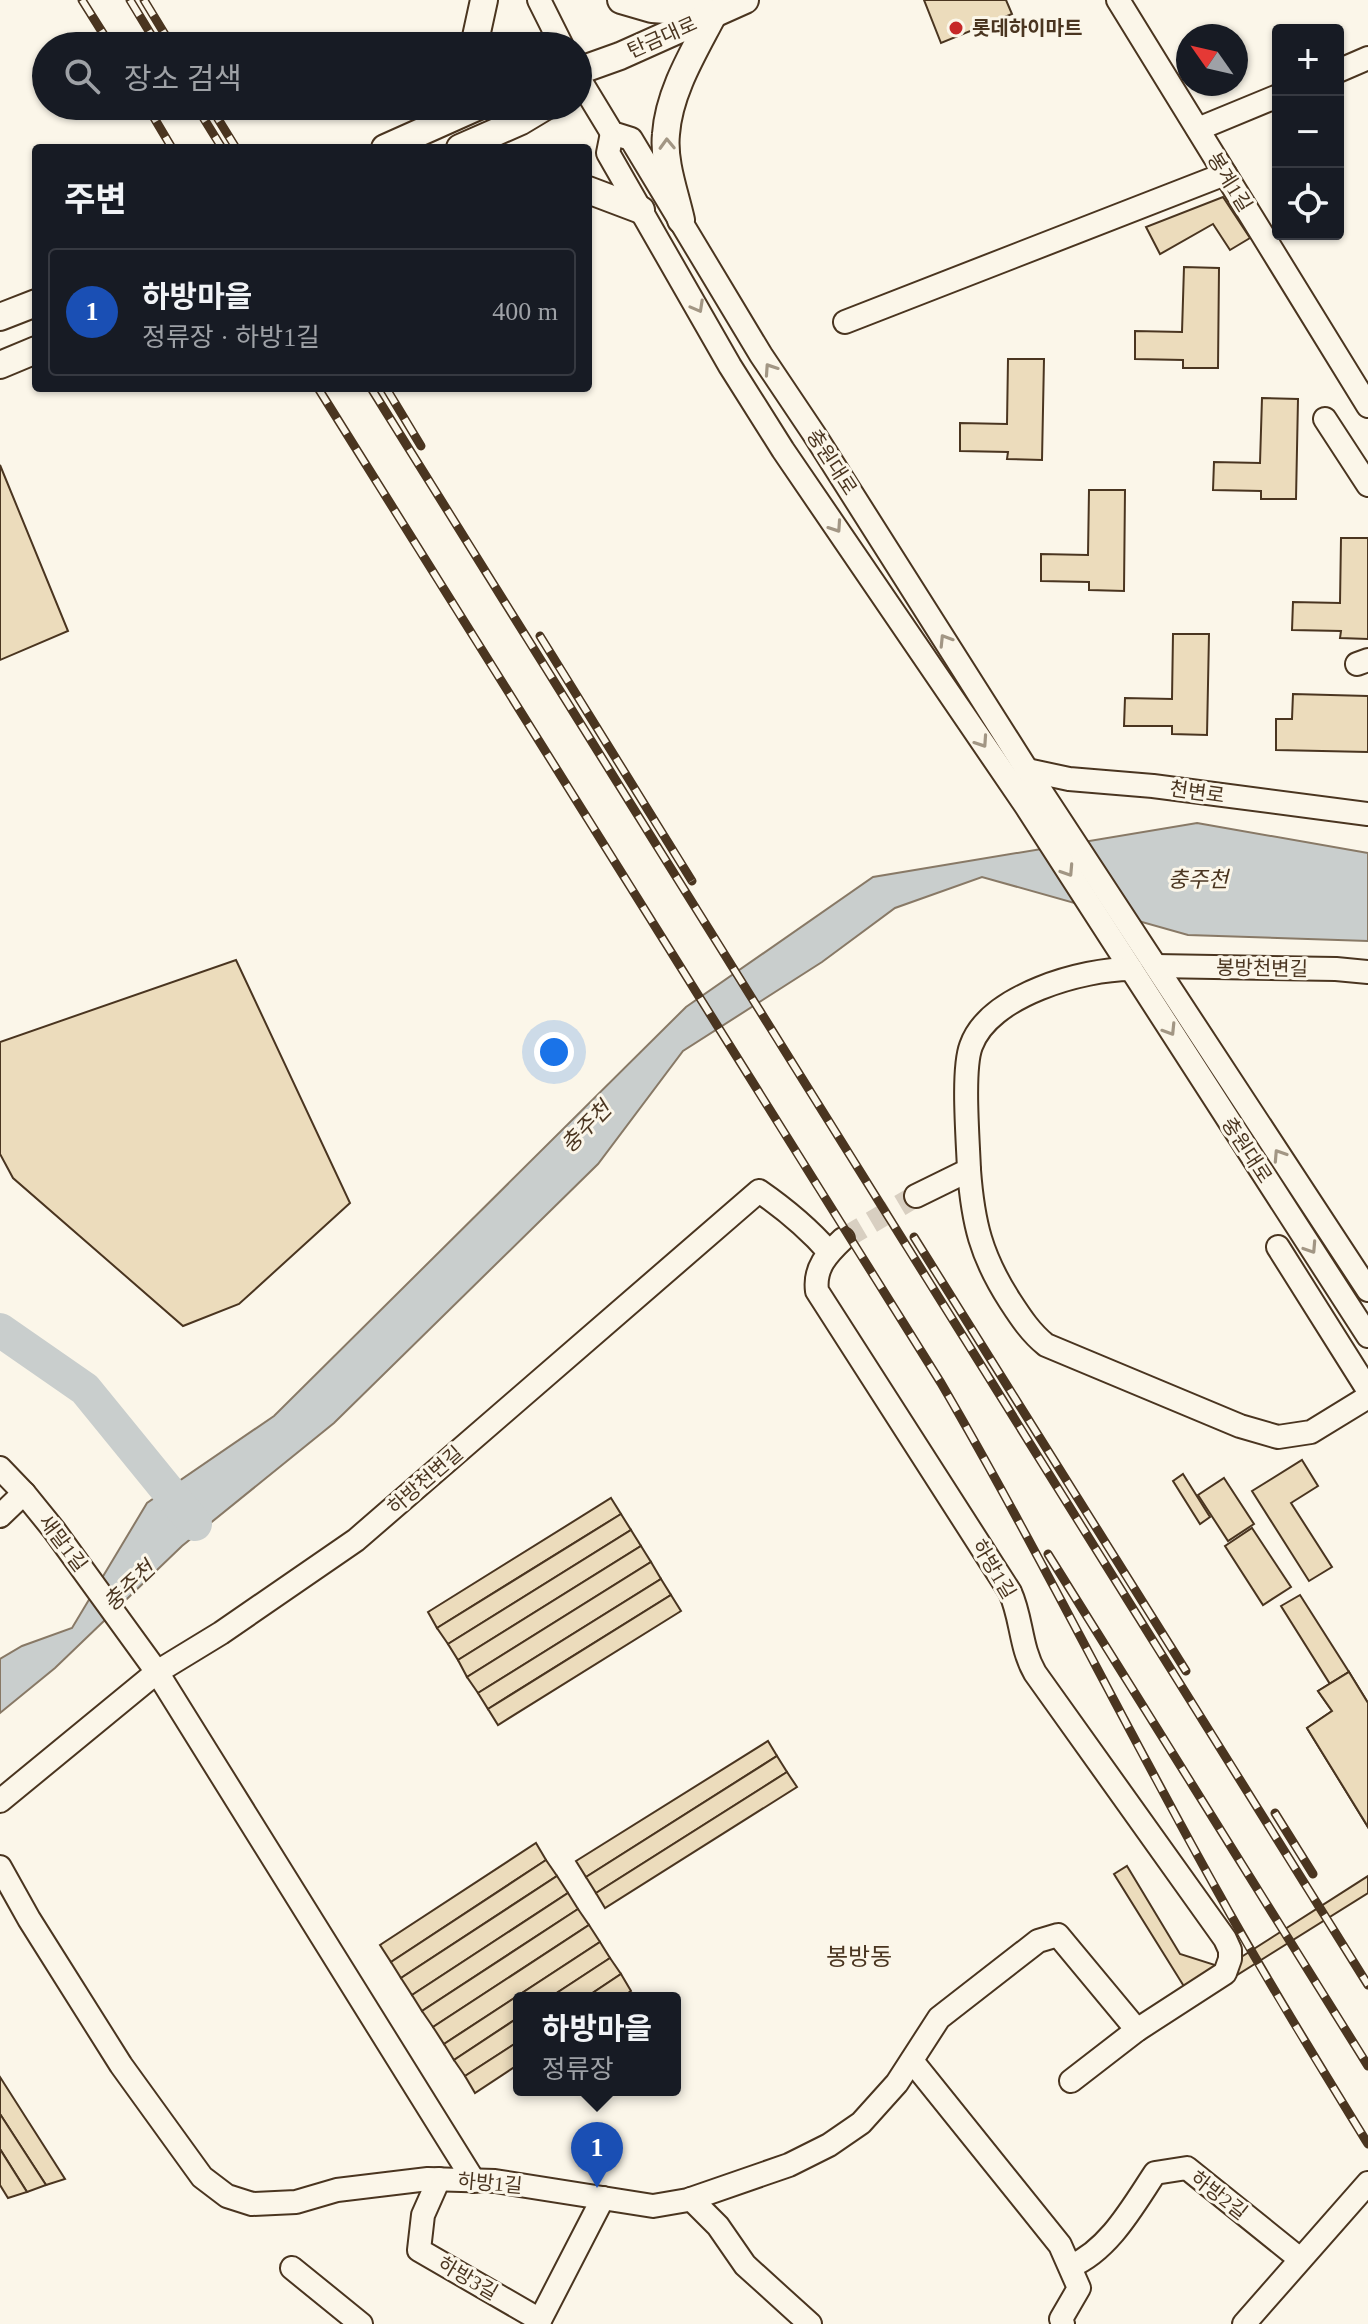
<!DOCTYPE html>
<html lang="ko">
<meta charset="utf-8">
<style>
body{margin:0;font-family:"Times New Roman","Noto Sans KR",serif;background:#20242c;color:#f1f3f6}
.controls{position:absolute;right:24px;top:24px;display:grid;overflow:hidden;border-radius:8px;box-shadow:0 2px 6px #0004}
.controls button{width:72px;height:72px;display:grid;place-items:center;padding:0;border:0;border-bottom:2px solid #363941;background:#171b24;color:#f1f3f6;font:40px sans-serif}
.compass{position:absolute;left:1176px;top:24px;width:72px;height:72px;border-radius:50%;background:#171b24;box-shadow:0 2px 6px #0004;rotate:304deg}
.you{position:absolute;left:554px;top:1052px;width:28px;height:28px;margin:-20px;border:6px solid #fff;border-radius:50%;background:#1a73e8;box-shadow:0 0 0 12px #1a73e833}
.badge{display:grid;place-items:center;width:52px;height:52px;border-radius:50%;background:#c62828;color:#fff;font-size:26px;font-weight:700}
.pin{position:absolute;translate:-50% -66px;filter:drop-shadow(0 2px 4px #0008)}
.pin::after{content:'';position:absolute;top:42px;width:28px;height:24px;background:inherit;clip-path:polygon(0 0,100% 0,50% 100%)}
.popup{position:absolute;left:513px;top:1992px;width:168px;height:104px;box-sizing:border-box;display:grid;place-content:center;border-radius:8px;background:#171b24;filter:drop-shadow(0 2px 6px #0005);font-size:26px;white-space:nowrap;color:#9ea1a6}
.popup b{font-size:30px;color:#f1f3f6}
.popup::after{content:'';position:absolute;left:50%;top:100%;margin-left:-16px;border:16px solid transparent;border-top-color:#171b24}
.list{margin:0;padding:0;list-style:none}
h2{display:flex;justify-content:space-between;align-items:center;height:104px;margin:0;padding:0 32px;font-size:34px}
h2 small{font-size:26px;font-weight:400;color:#9ea1a6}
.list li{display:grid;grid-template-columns:52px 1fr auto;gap:24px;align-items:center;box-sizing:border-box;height:128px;margin:0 16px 16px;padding:0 16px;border:2px solid #363941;border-radius:8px}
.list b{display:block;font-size:30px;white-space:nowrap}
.list p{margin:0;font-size:26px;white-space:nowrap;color:#9ea1a6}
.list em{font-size:26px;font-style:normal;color:#9ea1a6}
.icon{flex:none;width:44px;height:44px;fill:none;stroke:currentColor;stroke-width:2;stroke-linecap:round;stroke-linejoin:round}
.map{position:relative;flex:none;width:1368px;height:2324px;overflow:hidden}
.search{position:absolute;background:#171b24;box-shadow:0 2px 6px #0004;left:32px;top:32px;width:560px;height:88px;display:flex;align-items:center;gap:20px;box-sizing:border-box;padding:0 28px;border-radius:44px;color:#9ea1a6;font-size:30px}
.panel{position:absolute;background:#171b24;box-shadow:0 2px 6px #0004;left:32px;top:144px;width:560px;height:248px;border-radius:8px}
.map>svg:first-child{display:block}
</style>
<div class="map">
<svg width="1368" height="2324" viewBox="0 0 1368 2324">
<rect width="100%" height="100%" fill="#fbf6e9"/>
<polygon fill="#c9cecd" stroke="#887966" stroke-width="2" points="1197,823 1368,853 1368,941 1188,935 982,877 895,908 822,962 683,1051 598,1164 334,1423 182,1546 55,1668 0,1713 0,1659 22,1646 72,1628 147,1503 274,1416 686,1007 873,877"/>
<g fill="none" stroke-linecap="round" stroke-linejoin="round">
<polyline stroke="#c9cecd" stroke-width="34" points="0,1330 85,1389 195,1524"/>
</g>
<g fill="#ecdcbc" stroke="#4a3520" stroke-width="2">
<polygon points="924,0 1006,0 1012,14 941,43"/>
<polygon points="1223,197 1250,238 1230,250 1213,224 1160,254 1146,227"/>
<polygon points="1184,267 1219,268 1218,368 1183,368 1183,360 1135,359 1135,331 1182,332"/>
<polygon points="1008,359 1044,359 1042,460 1007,459 1008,452 960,451 960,423 1007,424"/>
<polygon points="1262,398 1298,399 1296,499 1261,499 1261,491 1213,490 1214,462 1260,463"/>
<polygon points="0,465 68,631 0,660"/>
<polygon points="1089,490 1125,490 1124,591 1089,590 1089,582 1041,581 1041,554 1088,555"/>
<polygon points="1341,538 1368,538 1368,639 1340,638 1341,631 1292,630 1293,602 1340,603"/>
<polygon points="1173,634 1209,634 1207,735 1172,734 1172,726 1124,726 1125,698 1172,699"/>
<polygon points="1293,694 1368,696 1368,752 1276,750 1276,719 1292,719"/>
<polygon points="236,960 350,1203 239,1304 183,1326 13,1178 0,1154 0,1042"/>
<polygon points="1302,1460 1318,1486 1291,1503 1332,1567 1309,1581 1252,1491"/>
<polygon points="1183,1474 1210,1517 1200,1524 1173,1481"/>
<polygon points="1224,1478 1254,1524 1228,1541 1198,1495"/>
<polygon points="611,1498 621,1514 437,1628 428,1612"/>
<polygon points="621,1514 631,1530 448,1644 437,1628"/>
<polygon points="1252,1528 1291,1587 1263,1605 1225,1546"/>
<polygon points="631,1530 641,1546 458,1660 448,1644"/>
<polygon points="641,1546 651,1562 467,1677 458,1660"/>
<polygon points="651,1562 661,1579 478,1693 467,1677"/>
<polygon points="661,1579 671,1595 488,1709 478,1693"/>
<polygon points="671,1595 681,1611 498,1725 488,1709"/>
<polygon points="1300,1595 1349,1672 1330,1684 1281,1606"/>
<polygon points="1349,1672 1368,1703 1368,1827 1307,1728 1332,1711 1318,1691"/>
<polygon points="1349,1672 1368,1703 1368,1827 1307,1728 1332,1711 1318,1691"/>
<polygon points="768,1741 777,1756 586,1877 576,1861"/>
<polygon points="777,1756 787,1772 596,1893 586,1877"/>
<polygon points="787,1772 797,1787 605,1908 596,1893"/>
<polygon points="536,1843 546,1860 391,1962 380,1945"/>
<polygon points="546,1860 557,1876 401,1978 391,1962"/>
<polygon points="1127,1866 1180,1954 1224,1968 1368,1876 1368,1893 1226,1982 1185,1988 1114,1874"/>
<polygon points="557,1876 568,1893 412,1995 401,1978"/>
<polygon points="568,1893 578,1909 422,2011 412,1995"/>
<polygon points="578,1909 589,1925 433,2027 422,2011"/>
<polygon points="589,1925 600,1942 444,2044 433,2027"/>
<polygon points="600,1942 610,1958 549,1998 519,1998 519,2017 454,2060 444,2044"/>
<polygon points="610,1958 621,1974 585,1998 549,1998"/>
<polygon points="621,1974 631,1991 620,1998 585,1998"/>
<polygon points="519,2017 519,2041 465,2076 454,2060"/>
<polygon points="519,2041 519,2064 475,2093 465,2076"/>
<polygon points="0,2077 65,2179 46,2185 0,2114"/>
<polygon points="0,2114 46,2185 27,2192 0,2149"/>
<polygon points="0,2149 27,2192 8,2198 0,2185"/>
</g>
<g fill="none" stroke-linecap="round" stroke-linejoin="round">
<polyline stroke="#d8cfc1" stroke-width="22" stroke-dasharray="22 11" stroke-linecap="butt" points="843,1239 916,1196"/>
<g stroke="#4a3520" stroke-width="26">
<g id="minor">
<polyline points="539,0 562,46"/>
<polyline points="1118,0 1368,406"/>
<polyline points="1338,71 1368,58"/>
<polyline points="578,77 612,133 631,139 761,355 814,434 1027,770 1368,1290"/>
<polyline points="1198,129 1278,96"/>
<polyline points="612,133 608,153 730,366 783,450 1026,806 1368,1336"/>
<polyline points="845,322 1225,174"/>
<polyline points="1325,419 1368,485"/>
<polyline points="1357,664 1368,660"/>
<polyline points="1027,770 1069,779 1153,786 1368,814"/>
<polyline points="1156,966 1336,969 1368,972"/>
<path d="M 969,1170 C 973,1223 981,1256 1010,1301 C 1021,1318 1031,1333 1046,1345 L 1240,1426 L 1278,1437 L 1311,1432 L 1368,1397"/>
<path d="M 916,1196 L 969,1170 C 968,1141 962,1070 971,1046 C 989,995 1083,969 1131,969"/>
<path d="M 843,1239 C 827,1254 814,1268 817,1291 L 1010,1592 C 1022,1618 1020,1647 1035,1673 L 1225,1939 L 1230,1950 L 1230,1959 L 1225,1973 L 1137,2030 L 1071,2081"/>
<polyline points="1278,1247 1368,1390"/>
<polyline points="0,1468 24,1493 54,1530 157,1672 474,2181"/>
<polyline points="0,1516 24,1493"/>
<path d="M 0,1801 L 157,1672 L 221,1633 L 356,1540 L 759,1191 C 785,1209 808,1228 829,1252"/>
<polyline points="0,1867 29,1919 121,2065 202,2177 227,2196 252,2204 296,2202 337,2190 428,2179 495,2181 653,2206 688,2200 789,2165 829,2145 861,2123 897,2083 939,2018 1038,1941 1058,1935 1137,2030"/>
<polyline points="912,2061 1060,2245 1079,2288 1061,2319 1063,2324"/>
<polyline points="439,2179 423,2215 419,2250 540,2320"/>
<polyline points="691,2199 718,2226 745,2265 810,2324"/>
<path d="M 1071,2266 C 1109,2250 1133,2206 1155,2173 L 1187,2168 L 1300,2259"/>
<polyline points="292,2268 361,2324"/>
<polyline points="538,2324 603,2198"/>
<polyline points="1244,2324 1368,2183"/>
</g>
</g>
<g stroke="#4a3520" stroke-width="30">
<g id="major">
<polyline points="621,0 652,9 711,13"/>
<polyline points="474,46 484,0"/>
<polyline points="578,71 620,56 745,0"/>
<polyline points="385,148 479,106"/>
<polyline points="460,148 521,121 546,106"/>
<polyline points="588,190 641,210"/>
<path d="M 681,220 C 675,193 663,162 666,134 C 669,91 695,50 714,13"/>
<polyline points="0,317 36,303"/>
<polyline points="0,365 36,350"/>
</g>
</g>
<use href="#minor" stroke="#fbf6e9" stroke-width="22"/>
<use href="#major" stroke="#fbf6e9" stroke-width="26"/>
<g stroke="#4a3520" stroke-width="9">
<g id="rail">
<polyline points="82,0 111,46"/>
<polyline points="130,0 158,46"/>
<polyline points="144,0 172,46"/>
<polyline points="147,106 172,148"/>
<polyline points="196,106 222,148"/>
<polyline points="210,106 236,148"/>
<path d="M 318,388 L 941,1383 C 1039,1551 1124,1725 1219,1894 C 1266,1979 1317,2061 1368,2144"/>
<polyline points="371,388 1368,1985"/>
<polyline points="386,388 421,446"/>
<polyline points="540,636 692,881"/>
<polyline points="914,1237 1186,1671"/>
<polyline points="1048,1554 1368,2066"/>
<polyline points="1275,1813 1313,1874"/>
</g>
</g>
<use href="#rail" stroke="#fbf6e9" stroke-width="6" stroke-dasharray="18" stroke-linecap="butt"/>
</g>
<defs><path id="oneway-chevron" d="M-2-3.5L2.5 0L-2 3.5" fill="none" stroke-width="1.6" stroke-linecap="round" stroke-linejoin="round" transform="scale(2)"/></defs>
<g stroke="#a29684">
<use href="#oneway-chevron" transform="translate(667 144) rotate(-92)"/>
<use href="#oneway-chevron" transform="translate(698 307) rotate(61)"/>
<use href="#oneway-chevron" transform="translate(770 369) rotate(-124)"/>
<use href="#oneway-chevron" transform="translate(836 527) rotate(56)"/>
<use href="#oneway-chevron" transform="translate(945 640) rotate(-122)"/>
<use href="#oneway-chevron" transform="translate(982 742) rotate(56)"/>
<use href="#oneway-chevron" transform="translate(1068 871) rotate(57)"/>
<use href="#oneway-chevron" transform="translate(1170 1030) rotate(58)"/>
<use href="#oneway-chevron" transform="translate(1279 1155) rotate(-123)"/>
<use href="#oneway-chevron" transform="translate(1311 1248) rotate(57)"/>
</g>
<circle fill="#c62828" stroke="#fbf6e9" stroke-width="3" cx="956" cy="28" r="8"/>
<g text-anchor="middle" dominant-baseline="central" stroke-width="6" stroke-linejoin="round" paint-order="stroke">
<g font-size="20" font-weight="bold" fill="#4a3520" stroke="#fbf6e9" text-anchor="start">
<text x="972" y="28">롯데하이마트</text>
</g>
<g font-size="20" fill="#4a3520" stroke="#fbf6e9">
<text transform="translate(662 37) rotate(-24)">탄금대로</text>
<text transform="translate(1230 182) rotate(58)">봉계1길</text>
<text transform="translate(832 462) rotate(57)">충원대로</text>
<text transform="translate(1197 792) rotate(8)">천변로</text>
<text transform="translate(1262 968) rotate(1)">봉방천변길</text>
<text transform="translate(1247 1150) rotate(57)">충원대로</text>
<text transform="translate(425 1480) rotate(-41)">하방천변길</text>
<text transform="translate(63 1543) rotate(53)">새말1길</text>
<text transform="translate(994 1569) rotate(59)">하방1길</text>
<text transform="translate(490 2183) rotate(5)">하방1길</text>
<text transform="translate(1219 2195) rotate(38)">하방2길</text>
<text transform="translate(468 2278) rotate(30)">하방3길</text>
</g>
<g font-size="22" font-style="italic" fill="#4a3520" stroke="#fbf6e9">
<text x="1198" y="879">충주천</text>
<text transform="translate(586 1127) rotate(-46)">충주천</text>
<text transform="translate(129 1586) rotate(-43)">충주천</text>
</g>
<g font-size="24" fill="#4a3520" stroke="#fbf6e9">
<text x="859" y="1957">봉방동</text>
</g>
</g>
</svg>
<div class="controls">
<button>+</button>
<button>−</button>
<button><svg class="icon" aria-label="locate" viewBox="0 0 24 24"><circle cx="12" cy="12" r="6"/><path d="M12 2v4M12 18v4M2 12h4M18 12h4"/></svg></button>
</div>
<svg class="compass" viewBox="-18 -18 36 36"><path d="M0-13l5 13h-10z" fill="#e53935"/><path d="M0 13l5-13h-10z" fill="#9ea1a6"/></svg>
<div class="you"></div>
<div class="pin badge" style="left:597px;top:2188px;background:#1a4fb4">1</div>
<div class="popup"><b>하방마을</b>정류장</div>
<div class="search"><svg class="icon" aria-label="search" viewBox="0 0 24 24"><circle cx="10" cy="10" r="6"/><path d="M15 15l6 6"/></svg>장소 검색</div>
<section class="panel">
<h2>주변<small></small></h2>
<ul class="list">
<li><span class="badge" style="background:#1a4fb4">1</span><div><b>하방마을</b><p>정류장 · 하방1길</p></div><em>400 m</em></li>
</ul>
</section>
</div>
